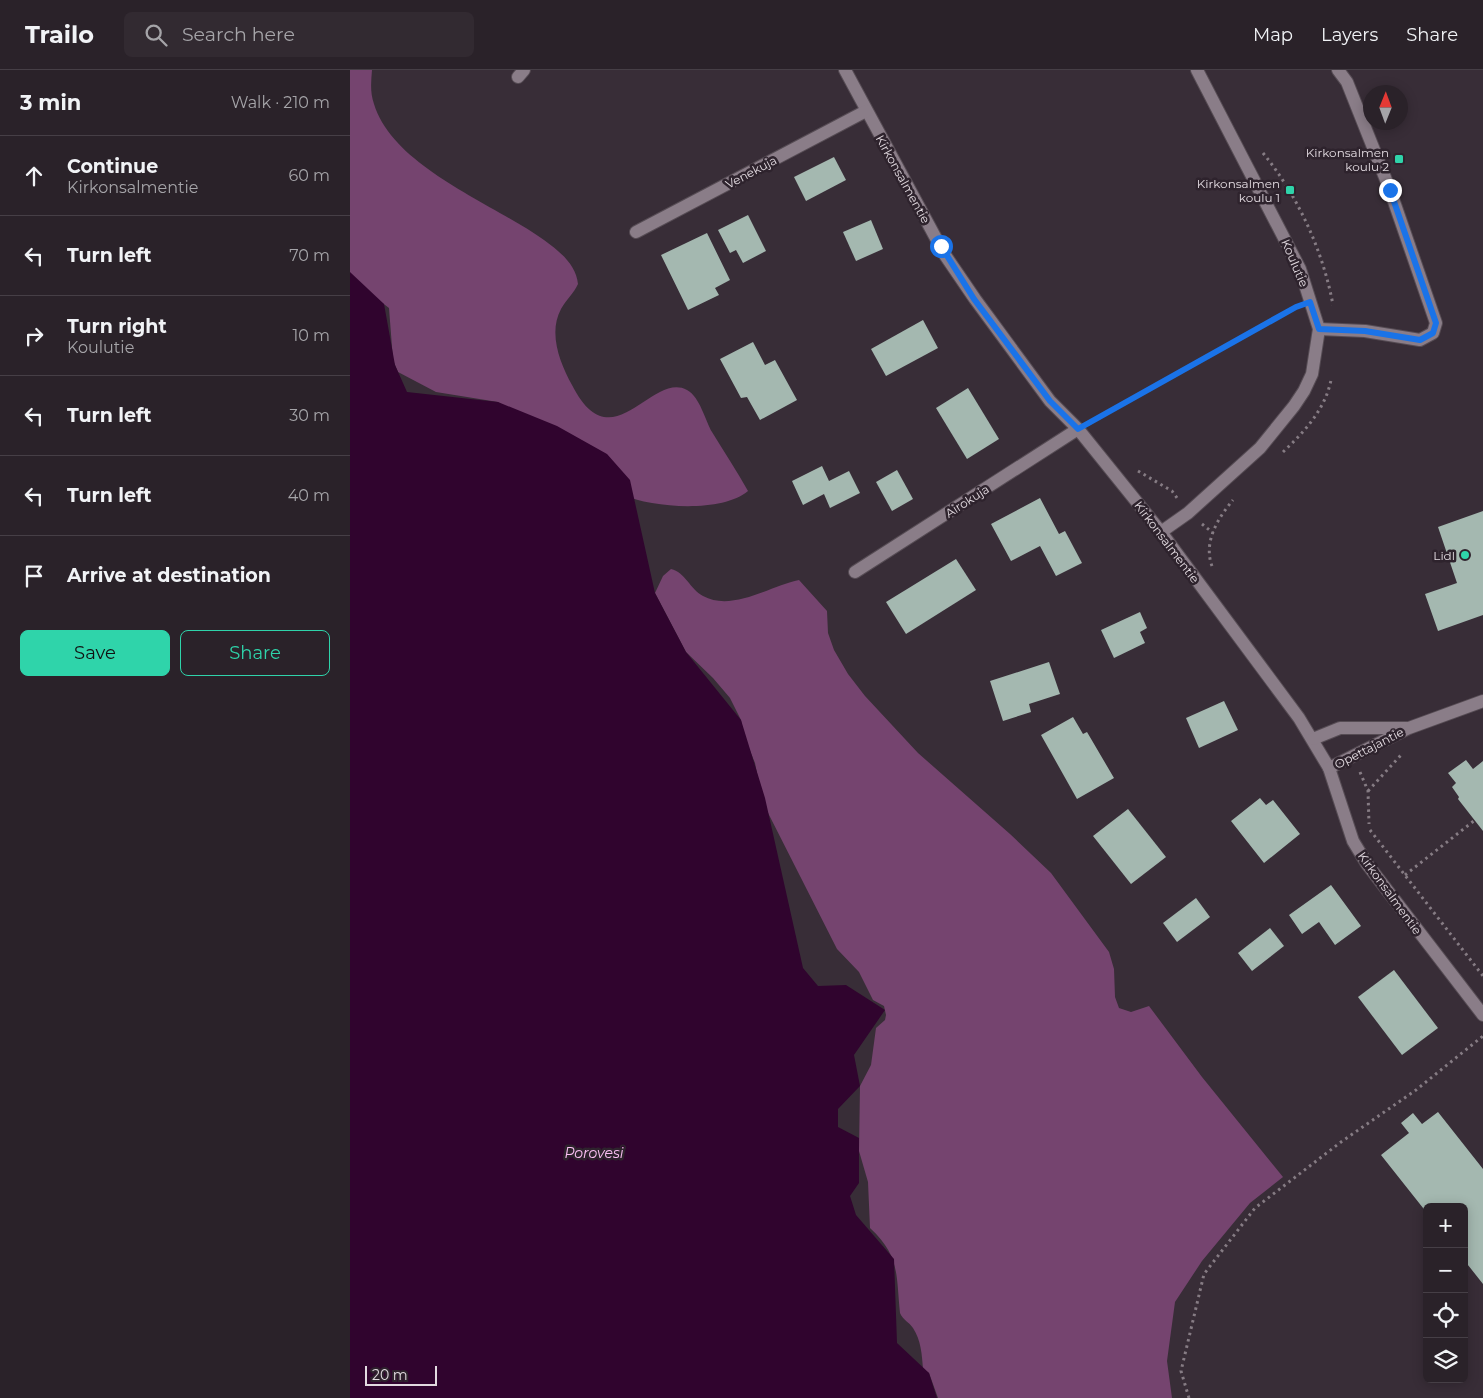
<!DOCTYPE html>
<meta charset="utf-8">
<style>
body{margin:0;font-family:Montserrat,sans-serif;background:#322a31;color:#f1f3f6}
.controls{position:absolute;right:15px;bottom:15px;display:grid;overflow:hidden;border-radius:8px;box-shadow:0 2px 12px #0003}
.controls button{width:45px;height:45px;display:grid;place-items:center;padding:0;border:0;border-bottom:1px solid #463f46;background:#2a2229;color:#f1f3f6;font:25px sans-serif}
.compass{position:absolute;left:1013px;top:15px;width:45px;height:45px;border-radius:50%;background:#2a2229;box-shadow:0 2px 12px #0003;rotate:1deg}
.scale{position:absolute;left:15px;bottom:12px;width:72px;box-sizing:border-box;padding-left:5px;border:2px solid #e2dae0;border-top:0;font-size:14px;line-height:18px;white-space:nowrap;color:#e2dae0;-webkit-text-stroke:4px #2e232d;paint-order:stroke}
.stop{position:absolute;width:15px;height:15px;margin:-11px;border:4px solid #1a73e8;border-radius:50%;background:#fff}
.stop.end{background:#1a73e8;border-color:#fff;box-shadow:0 1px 5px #0008}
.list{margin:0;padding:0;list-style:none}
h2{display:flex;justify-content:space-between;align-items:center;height:65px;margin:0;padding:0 20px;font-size:21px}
h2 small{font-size:16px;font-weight:400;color:#a5a4a8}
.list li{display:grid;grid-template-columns:32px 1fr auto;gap:15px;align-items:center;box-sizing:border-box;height:80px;padding:0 20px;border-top:1px solid #463f46}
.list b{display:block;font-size:19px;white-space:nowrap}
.list p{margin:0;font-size:16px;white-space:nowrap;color:#a5a4a8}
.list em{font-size:16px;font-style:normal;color:#a5a4a8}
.actions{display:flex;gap:10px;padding:15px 20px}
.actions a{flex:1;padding:11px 0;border:1px solid #2fd4aa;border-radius:8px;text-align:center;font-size:18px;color:#2fd4aa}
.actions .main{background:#2fd4aa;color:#111}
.icon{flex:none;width:28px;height:28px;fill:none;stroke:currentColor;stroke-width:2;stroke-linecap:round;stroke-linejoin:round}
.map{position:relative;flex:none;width:1133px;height:1328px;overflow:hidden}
header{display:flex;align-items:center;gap:30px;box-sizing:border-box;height:70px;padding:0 25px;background:#2a2229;border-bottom:1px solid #463f46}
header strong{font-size:24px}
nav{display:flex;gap:28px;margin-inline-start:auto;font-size:18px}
.search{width:350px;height:45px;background:#322a31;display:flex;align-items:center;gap:12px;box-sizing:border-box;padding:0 18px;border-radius:8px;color:#a5a4a8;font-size:19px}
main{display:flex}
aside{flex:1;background:#2a2229}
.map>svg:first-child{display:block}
</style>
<header>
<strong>Trailo</strong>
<div class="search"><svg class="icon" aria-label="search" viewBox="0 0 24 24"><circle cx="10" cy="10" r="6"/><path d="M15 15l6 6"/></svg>Search here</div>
<nav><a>Map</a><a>Layers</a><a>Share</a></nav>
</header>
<main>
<aside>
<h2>3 min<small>Walk · 210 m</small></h2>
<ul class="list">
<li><svg class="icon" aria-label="ahead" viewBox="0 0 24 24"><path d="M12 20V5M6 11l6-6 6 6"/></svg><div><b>Continue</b><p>Kirkonsalmentie</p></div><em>60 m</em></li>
<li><svg class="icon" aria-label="left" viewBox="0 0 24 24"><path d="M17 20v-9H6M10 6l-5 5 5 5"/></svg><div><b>Turn left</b></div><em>70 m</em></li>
<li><svg class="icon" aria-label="right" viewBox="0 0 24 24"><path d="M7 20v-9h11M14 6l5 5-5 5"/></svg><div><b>Turn right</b><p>Koulutie</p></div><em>10 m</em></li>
<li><svg class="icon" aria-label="left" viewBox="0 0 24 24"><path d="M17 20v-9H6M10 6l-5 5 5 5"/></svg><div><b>Turn left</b></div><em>30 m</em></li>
<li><svg class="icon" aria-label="left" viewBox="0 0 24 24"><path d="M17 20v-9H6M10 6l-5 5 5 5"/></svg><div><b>Turn left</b></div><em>40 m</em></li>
<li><svg class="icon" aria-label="arrive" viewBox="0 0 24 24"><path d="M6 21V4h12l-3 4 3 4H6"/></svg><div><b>Arrive at destination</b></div></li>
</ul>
<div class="actions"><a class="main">Save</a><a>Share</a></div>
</aside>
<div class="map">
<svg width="1133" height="1328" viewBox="0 0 1133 1328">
<rect width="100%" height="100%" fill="#382d37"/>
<g fill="#75446f">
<path d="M 0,0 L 22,0 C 21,12 20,23 24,34 C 43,97 144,134 194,170 C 209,181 226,194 228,214 C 224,223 216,230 211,239 C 198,263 210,293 222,315 C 262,394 301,301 337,320 C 350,327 355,350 362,362 C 374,382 387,401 398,421 C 372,443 303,438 273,425 L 148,332 L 86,322 L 48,302 L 43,290 L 39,238 L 5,212 L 0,203 Z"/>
<path d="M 321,499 C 335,502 340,519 353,526 C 382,542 420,516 449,510 L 477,541 L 478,563 L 484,580 L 498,604 L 515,626 L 568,683 L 660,764 L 701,803 L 759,882 L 764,899 L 765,927 L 769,938 L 781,942 L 799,936 L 852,1007 L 933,1107 L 900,1133 L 852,1191 L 825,1232 L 817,1291 L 822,1328 L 588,1328 L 579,1303 L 573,1299 C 572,1285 571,1270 563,1258 C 559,1252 553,1250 550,1243 C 546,1204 550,1186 520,1158 L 518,1112 L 509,1081 L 510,1016 L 521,995 L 526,958 L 535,950 L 536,945 L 534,936 L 523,930 L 509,902 L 487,879 L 413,733 L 405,693 L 394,666 L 391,650 L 380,628 L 363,608 L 336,582 L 305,523 L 313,506 Z"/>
</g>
<polygon fill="#30042e" points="0,202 34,234 45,295 57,322 148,332 207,356 257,384 280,410 305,523 336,582 391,650 415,728 453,898 468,916 496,915 535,940 504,985 510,1016 488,1039 488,1057 509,1068 509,1113 500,1126 506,1145 544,1189 547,1273 579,1303 587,1328 0,1328"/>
<g fill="#a4b8b0">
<polygon points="484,87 496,110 456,131 444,107"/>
<polygon points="398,145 416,181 393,193 386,180 380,183 368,160"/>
<polygon points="521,150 533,179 506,191 493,162"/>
<polygon points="357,163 380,210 365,218 369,225 338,240 311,185"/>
<polygon points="573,250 588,278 536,306 521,279"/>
<polygon points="403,272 415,295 425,290 447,330 410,350 397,327 391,328 370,289"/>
<polygon points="618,318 649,369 617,389 586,338"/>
<polygon points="472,396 479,411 499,401 510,423 480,438 474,424 453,435 442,411"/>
<polygon points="547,400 563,429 542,441 526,412"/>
<polygon points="690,428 709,464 715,461 732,493 706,506 690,476 661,491 641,454"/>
<polygon points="1133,441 1133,545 1088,561 1075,524 1107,513 1088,457"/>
<polygon points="606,489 626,520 556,564 536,532"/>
<polygon points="790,542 797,558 790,562 795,573 764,588 751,560"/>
<polygon points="699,592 710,624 679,634 681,642 653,651 640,611"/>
<polygon points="874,631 888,660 849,678 836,648"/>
<polygon points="723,647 733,664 737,662 764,708 727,729 691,665"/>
<polygon points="1116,690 1123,699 1133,691 1133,761 1108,729 1109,727 1102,717 1106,713 1098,703"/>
<polygon points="910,728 916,735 923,730 950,764 914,793 881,751"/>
<polygon points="778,739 816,787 781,814 743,766"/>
<polygon points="981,815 1011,856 985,875 969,852 952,864 939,845"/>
<polygon points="846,828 860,847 827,872 813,853"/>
<polygon points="920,858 934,876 902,901 888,883"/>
<polygon points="1044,900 1088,958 1052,985 1008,927"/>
<polygon points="1088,1042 1133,1099 1133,1214 1114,1190 1114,1137 1077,1137 1077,1143 1031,1085 1059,1063 1051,1053 1063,1043 1072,1054"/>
</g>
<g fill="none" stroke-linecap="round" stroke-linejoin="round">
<g stroke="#564c54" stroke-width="14">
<g id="minor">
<polyline points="495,0 595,185 625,229 700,331 728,359 811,462 949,648 979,698 1003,771 1017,794 1133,945"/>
<polyline points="168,7 174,0"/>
<polyline points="286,162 516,41"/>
<polyline points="969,259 1015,261 1070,270 1083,263 1086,253 1040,120 997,12 988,0"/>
<polyline points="811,462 838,443 910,378 944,336 954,321 962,304 969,259 950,199 847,0"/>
<polyline points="505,502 728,359"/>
<polyline points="963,669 990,658 1057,658"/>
<polyline points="979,698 1059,658 1133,631"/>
</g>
</g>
<g stroke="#867c84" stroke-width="3" stroke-dasharray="2.5 4" stroke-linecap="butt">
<path d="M 913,83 C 948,126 973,181 983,235"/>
<polyline points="744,350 944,238"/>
<path d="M 933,382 C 954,362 975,340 981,310"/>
<polyline points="788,401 822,421 827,428"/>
<polyline points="852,454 863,463"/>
<path d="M 862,496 C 853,472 868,448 883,430"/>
<polyline points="1010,702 1018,721 1019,754"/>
<polyline points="1018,721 1051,685"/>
<polyline points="1020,760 1133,906"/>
<polyline points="1055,805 1125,750"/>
<polyline points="839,1328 831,1301 854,1204 905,1138 991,1072 1066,1020 1133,966"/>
</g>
<use href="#minor" stroke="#8a7d88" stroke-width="12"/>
</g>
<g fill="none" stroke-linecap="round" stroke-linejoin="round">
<polyline stroke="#1a73e8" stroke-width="6" points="591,176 624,229 700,331 728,359 946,237 960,232 969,259 1015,261 1070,270 1083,263 1086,253 1040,120"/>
</g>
<g fill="#2fd4aa" stroke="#2e232d" stroke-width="2">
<rect x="1044" y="84" width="10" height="10" rx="2.5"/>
<rect x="935" y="115" width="10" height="10" rx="2.5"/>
<circle cx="1115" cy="485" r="5"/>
</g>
<g text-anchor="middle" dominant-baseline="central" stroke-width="5" stroke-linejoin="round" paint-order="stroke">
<g font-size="12" fill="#e2dae0" stroke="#2e232d" text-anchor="end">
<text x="1039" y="82">Kirkonsalmen<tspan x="1039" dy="14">koulu 2</tspan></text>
<text x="930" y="113">Kirkonsalmen<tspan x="930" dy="14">koulu 1</tspan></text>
<text x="1105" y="485">Lidl</text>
</g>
<g font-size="12" fill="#e2dae0" stroke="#2e232d">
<text transform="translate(401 102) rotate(-28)">Venekuja</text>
<text transform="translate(553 109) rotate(61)">Kirkonsalmentie</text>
<text transform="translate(945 193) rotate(67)">Koulutie</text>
<text transform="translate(617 431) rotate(-33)">Airokuja</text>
<text transform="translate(817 472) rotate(53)">Kirkonsalmentie</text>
<text transform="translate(1019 678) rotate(-27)">Opettajantie</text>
<text transform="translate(1040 823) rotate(54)">Kirkonsalmentie</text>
</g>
<g font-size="14" font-style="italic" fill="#fcc0f4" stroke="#2e232d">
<text x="244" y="1083">Porovesi</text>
</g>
</g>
</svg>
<div class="controls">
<button>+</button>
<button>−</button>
<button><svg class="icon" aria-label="locate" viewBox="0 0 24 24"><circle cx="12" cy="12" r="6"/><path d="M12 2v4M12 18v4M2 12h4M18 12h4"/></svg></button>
<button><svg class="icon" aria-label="layers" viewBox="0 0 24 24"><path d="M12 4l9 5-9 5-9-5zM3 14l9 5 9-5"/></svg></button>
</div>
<svg class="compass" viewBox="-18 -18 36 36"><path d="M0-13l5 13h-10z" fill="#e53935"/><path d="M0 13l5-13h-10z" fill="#a5a4a8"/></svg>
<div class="scale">20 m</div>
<div class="stop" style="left:591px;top:176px"></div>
<div class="stop end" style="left:1040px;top:120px"></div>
</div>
</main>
